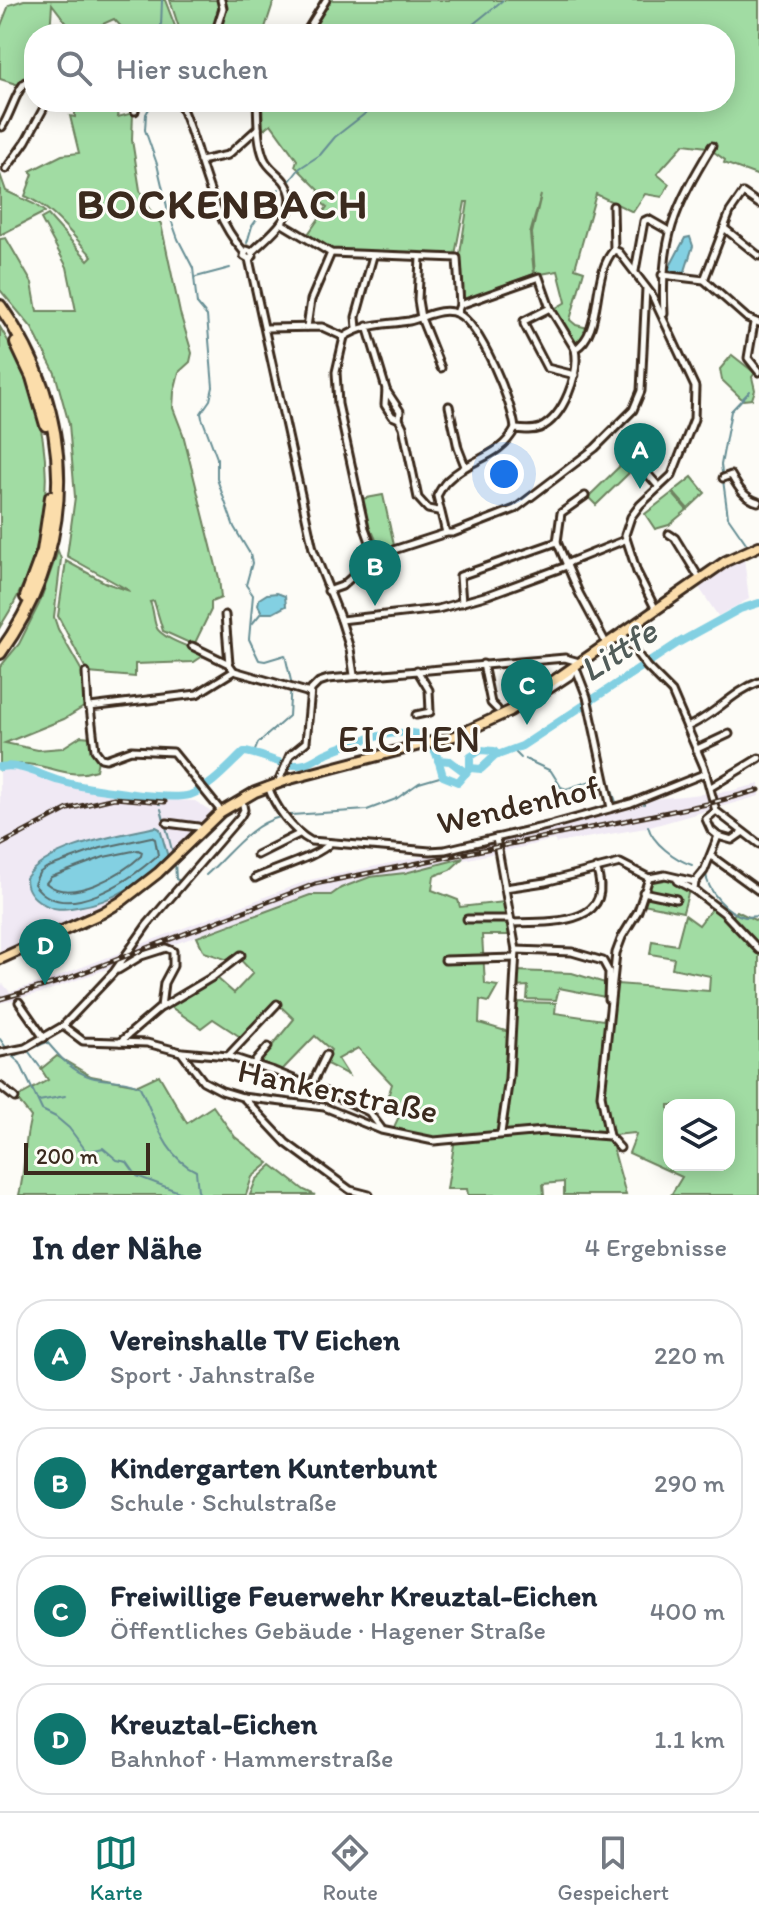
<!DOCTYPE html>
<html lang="de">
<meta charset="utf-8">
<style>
body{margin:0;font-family:Itim,sans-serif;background:#f6f6f7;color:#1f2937}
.controls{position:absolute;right:24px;bottom:24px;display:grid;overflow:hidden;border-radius:16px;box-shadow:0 4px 20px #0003}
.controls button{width:72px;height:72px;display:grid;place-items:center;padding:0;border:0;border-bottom:2px solid #e0e1e3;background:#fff;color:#1f2937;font:40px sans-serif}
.scale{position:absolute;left:24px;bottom:20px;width:126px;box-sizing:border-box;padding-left:8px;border:4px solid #3b2a1e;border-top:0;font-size:22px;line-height:28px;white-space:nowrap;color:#3b2a1e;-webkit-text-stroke:6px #fdfcf7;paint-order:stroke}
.you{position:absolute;left:504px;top:474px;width:28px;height:28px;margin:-20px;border:6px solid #fff;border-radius:50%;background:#1a73e8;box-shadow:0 0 0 12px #1a73e833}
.badge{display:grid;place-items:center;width:52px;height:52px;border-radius:50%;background:#0f766e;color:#fff;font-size:26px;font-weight:700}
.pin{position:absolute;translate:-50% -66px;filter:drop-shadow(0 2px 4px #0008)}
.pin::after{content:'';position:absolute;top:42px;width:28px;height:24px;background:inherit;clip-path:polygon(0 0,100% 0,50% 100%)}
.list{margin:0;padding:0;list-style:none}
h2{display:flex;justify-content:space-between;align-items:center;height:104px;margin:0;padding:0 32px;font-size:34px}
h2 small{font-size:26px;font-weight:400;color:#747a83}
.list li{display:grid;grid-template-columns:52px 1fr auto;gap:24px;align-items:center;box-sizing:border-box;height:112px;margin:0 16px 16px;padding:0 16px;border:2px solid #e0e1e3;border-radius:32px}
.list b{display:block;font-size:30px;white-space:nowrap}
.list p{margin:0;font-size:26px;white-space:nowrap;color:#747a83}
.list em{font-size:26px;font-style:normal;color:#747a83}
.icon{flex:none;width:44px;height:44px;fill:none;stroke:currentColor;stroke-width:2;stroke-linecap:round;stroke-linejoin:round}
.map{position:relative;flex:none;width:759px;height:1195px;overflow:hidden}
.search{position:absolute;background:#fff;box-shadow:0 4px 20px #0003;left:24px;right:24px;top:24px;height:88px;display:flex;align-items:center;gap:20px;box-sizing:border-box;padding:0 28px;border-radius:32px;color:#747a83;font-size:30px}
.sheet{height:616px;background:#fff}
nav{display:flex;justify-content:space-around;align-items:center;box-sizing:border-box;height:112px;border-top:2px solid #e0e1e3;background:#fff;font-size:22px;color:#747a83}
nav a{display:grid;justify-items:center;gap:4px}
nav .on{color:#0f766e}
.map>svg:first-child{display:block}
</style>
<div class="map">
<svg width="759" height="1195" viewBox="0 0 759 1195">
<rect width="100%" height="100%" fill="#fdfcf7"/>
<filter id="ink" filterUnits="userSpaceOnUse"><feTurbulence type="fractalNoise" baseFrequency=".0125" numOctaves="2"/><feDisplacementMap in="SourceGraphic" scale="16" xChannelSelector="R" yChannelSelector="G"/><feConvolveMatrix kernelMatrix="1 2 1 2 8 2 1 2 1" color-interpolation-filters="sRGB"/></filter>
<g filter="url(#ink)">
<g fill="#f0e9f4">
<polygon points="744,558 749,599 718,616 698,586"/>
<polygon points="23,766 118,797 195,801 213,812 198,832 166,863 122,897 0,958 0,769"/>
<polygon points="759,784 759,796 646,828 556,843 554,840 405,873 370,877 341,888 331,895 309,895 41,993 0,1003 0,986 3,984 10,992 56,977 309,880 516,837 654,799 730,791"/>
</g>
<g fill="#a1dca3" stroke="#6e8360" stroke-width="2" fill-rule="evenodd">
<polygon points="24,0 165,0 178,34 128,34 114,19 81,34 75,34 52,4 50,34 34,34 34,72 29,74 19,85 0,79 0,28 9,5"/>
<polygon points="170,0 274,0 263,34 214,34 215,29 201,27 197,33 181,34"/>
<polygon points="329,0 759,0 759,176 724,163 725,160 707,147 684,144 657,174 669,184 662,197 645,194 633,212 596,194 575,268 584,271 570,320 576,325 588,328 586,337 578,343 571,339 554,309 566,302 558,271 535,275 532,233 541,195 530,234 534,274 464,300 460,254 468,202 465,202 455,255 372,254 329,251 306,237 327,207 317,199 319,190 295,166 297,160 271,124 263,130 262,102 725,102 725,34 308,34"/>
<path d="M 75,102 L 90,105 L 91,102 L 120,102 L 118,117 L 133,113 L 132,140 L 140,190 L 144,202 L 161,224 L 180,313 L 192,353 L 190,362 L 179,372 L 174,392 L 173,408 L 183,434 L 219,578 L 221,598 L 211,602 L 211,610 L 194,645 L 163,631 L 154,601 L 150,602 C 154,610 153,618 156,626 C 159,638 195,649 206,654 L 194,662 L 135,664 L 135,677 L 88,673 L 58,616 L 66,561 L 106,583 L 130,591 L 67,556 L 75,497 L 69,424 L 55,373 L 32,328 L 0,290 L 0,239 L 6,238 L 32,283 L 37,311 L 76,311 L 67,267 L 41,219 L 48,215 L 88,260 L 92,256 C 72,235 52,207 25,196 L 33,174 L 30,171 L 62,155 L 79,153 L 70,116 L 75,117 Z"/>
<polygon points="0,174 6,191 34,204 45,212 0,235"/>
<path d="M 0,327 C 60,424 62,531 0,627 Z"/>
<polygon points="732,355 755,373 752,377 755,390 752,399 743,400 722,380 720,369"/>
<polygon points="621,465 629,473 596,505 588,497"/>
<polygon points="692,477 705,493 688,509 673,492"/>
<polygon points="672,493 687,510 669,525 655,529 645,514"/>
<polygon points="383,495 394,545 383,549 373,542 376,540 373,533 369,534 361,499"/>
<path d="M 58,551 L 61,559 L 54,617 L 58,629 L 83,673 L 87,705 L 64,719 L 5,743 L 38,750 L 62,748 L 81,736 L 91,737 L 94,753 L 98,760 L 96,770 C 66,781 48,762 19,764 C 13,765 6,768 0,770 L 0,667 L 19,644 L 39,604 Z"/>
<polygon points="463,858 450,870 434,876 432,890 458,900 460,907 504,902 511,935 482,935 485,984 498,986 489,1002 480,1000 479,1023 509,1032 501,1134 557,1133 608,1138 612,1144 626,1195 564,1195 564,1182 543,1184 544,1195 468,1195 467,1189 447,1189 454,1145 394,1127 401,1112 386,1103 392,1084 358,1048 338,1059 348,1075 325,1063 331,1050 315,1036 281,1071 258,1063 294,1019 276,1002 242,1038 213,1019 201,1028 168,1005 217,978 234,993 253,973 237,956 231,961 204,952 197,937 310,895 331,895 341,888 370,877 405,873"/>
<polygon points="656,879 669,879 689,890 683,912 643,904 647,884"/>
<path d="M 712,908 L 731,918 L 737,911 L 759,922 L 759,1195 L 671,1195 L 682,1177 L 629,1153 L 636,1135 L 634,1133 L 614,1135 L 557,1128 L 504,1131 L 512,1078 L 515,1002 L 556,1003 L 555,1013 L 603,1020 L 617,984 L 709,991 L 710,976 L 672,968 L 674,958 L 650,954 L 652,941 L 677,945 L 685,915 L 699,925 ZM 669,1105 L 729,1105 L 729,1165 L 669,1165 Z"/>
<polygon points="515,971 572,973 605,983 605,997 559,988 556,1000 527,999 528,986 515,987"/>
<path d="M 57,1056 L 91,1076 L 138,1085 L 159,1075 L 187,1123 L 213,1106 L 235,1137 L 269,1163 L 252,1177 L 246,1195 L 19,1195 C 26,1169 23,1142 31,1117 L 16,1098 L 48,1080 L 41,1069 Z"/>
<polygon points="272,1165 304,1190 315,1195 250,1195 256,1180"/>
</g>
<g fill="#83d0e2" stroke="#668e94" stroke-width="2">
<polygon points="690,237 693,246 685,271 682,273 668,270 685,238"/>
<polygon points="267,594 277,593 285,596 286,606 273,613 262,613 258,605 259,599"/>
<path d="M 156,827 L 160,829 L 168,857 C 140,882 115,902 77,907 C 64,909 54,911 42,903 C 32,897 26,890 26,878 C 47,846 120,835 156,827 Z"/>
</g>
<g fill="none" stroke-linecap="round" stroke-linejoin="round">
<g stroke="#586c6c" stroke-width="2">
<path d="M 151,837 L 155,839 L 158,855 C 131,879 64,927 34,884 L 39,873 L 46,868 L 101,848 Z"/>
<path d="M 138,850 L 142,852 L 141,856 C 122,874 71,905 46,883 L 51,877 L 104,857 Z"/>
</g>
<g stroke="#668e94" stroke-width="2">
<polyline points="158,34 161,27 162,0"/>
<polyline points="461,34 503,0"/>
<polyline points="153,102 146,114 145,130 157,164 168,211 178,239 193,268 197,304 207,316 213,387 210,400 201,413 202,418 217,458 217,479 234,527 250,554 252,563 246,585 253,595 249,639 259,660 265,661 285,655 291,681 289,716 258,743 254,753"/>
<polyline points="289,182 300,168 320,155 335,137 380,102"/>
<polyline points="247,243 252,226 279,189"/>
<polyline points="196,277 230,268"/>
<polyline points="746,543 728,517 721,465 731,411 750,391"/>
<polyline points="252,624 261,613"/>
<polyline points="511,748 521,758"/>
<polyline points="525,759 551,771 561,787 566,789 591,781 601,781"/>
<polyline points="610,785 616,802 620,803 633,800"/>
<polyline points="150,794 154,798"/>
<polyline points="643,802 644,804"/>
<polyline points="159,804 160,804"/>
<polyline points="161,809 164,820"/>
<polyline points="291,815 367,810 396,799 419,783 443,776"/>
<path d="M 648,826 C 652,843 676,860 692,865"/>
<polyline points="166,827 173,854"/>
<polyline points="175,860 176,879 180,881"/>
<path d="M 706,873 C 707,891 727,913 745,917 C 750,917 754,916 759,916"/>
<path d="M 206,875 C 229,855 250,824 280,817"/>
<polyline points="0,1039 7,1049"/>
<polyline points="29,1052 40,1067"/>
<path d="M 10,1054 L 15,1056 L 47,1042 C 60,1057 71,1071 91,1077 C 107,1082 125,1078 140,1087 C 155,1117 163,1156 196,1171 L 198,1191 L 201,1195"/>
<polyline points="13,1057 20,1063 42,1110 56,1117 69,1128 87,1152 103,1148 117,1160 127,1162 137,1176 187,1195"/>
<polyline points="39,1101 65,1096"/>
</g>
<g stroke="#83d0e2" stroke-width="8">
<polyline points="438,760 450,761 466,773"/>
<path d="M 0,767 C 22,763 39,775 60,781 C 83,788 169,801 190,795 C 210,788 229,766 244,752 C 265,754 284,769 305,764 C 313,762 320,756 327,753 C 346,744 406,724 424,737 C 436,746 439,763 443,776 L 458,782 L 470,768 L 481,769 L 495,756 L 522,746 L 678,643 L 740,609 L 759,603"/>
<polyline points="470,768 470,757 481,750 494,751 498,755"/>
</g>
<g stroke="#3b2a1e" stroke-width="11">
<g id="street">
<polyline points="179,33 179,34"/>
<polyline points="215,34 223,8 221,0"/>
<polyline points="305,34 326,0"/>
<path d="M 179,102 C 202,150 207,211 244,252"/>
<polyline points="135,111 136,102"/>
<path d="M 2,127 C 11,113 15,94 25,82 L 34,83"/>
<polyline points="200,161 228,155 258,128"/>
<polyline points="6,169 26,141 47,102"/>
<polyline points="613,206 614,250"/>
<polyline points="281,223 331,253 457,258 460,305 457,313"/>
<polyline points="724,228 759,256"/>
<polyline points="252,252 247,250 244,256 249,259 313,549 341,620 350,649 354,675"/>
<polyline points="420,257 418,300 421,318 441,368"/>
<path d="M 249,259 L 253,256 L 252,252 C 271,233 306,210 284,181 C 278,173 268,168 264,158 C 257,141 258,120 257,102"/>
<polyline points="635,271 644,221 648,219 669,231"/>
<polyline points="662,275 704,280 747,318 759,323"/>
<polyline points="704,280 730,212 743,193 759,204"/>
<polyline points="460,305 539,277 550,308 575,349"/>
<polyline points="550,308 524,321 524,324 547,368 575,375"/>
<path d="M 664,314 C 660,238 674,209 712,146"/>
<polyline points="754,323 748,358 759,372"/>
<polyline points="367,326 386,389 385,405 392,416 399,419 403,427 418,498 428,509 438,511"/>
<polyline points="307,327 311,300 331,253"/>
<path d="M 266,328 L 322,327 L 344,337 C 365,323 385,325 409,321 C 424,318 442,306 458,314 C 480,324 513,404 515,429"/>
<polyline points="357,328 356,317 373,256"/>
<polyline points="344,337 336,372 338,404 365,528 375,556"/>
<path d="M 575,349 C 604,333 590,276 614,250 L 619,252 L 652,295 L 695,387 L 694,419 L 672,475 L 640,505 L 631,517 L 625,535 L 637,572 L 656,610"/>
<polyline points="386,390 400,411 399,419"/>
<polyline points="449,406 458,448 465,466"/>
<polyline points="626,449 659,487"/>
<path d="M 723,478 L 731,475 C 738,487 744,498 758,502"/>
<polyline points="585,496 561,513 557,542 579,593 606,643"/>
<path d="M 446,533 L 437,496 C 440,491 443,484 448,480 C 470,458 500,458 515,429 C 524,430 532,431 540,428 C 564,417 580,373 575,349"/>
<polyline points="669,534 675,538 700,579"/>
<polyline points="328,591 342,586 375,556 446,533 453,533 515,509 595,448 633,410 641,391 646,288"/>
<polyline points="462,603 460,576 557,542"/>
<polyline points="225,615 229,664 234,671"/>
<polyline points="341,620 438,609 488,595 564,567 570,562 625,540"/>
<polyline points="622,633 647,667 672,692 704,767 716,811 759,844"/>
<polyline points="192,646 229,664"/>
<polyline points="483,664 491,703 497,709"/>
<polyline points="575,666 587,697 611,808"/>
<polyline points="86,673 88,707"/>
<polyline points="540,696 572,675 575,666"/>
<polyline points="416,715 430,712 429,690 417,670"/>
<path d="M 687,727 C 714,716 732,692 759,682"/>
<polyline points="697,749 729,734"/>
<polyline points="278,783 290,755 306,742 311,690 319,682 328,679 565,658 579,662"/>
<path d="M 268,786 C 274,805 292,831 311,841 L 430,851 L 445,850 L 551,825 L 631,803 L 706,773"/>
<polyline points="711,787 759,758"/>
<polyline points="221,811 173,752 131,750 106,759 101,758 95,750 90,707 197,694 234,671 310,693"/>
<polyline points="167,823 198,827 201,830"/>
<polyline points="718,836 732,840 742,833"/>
<polyline points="496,838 516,950 509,1078 501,1133"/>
<polyline points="257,855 299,834"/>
<polyline points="711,856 759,891"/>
<path d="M 255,878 C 271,870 322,855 330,843"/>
<polyline points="677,881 694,890"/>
<polyline points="695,882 694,890 724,913 759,950"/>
<polyline points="695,882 704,871 718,836 711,830 706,819 716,811"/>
<polyline points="505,888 545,882 620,863 649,878"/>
<polyline points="643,892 676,899"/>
<polyline points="467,919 510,919"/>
<path d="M 511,923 C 550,922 617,926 596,868"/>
<polyline points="516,950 572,952 603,961 609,972 608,999 610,1000"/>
<polyline points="445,960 515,958"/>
<polyline points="118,970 141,956 166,948 173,951 173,966 164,983 161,1007 120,1042"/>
<polyline points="19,1002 44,1038"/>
<polyline points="162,1007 214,976 241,955"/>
<polyline points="63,1026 83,1041 147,1043 181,1052 203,1081 222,1091 242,1097 324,1107 381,1130 434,1141 544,1131 609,1136 620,1148"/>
<polyline points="182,1052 228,1056 274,1071 338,1097 369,1112 381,1128"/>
<polyline points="0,1053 25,1048 63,1026 114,972 147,925 240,817 244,810 242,800"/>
<polyline points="228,1056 277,1004"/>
<polyline points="254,1063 268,1047"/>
<polyline points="0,1086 15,1098"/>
<polyline points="311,1086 326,1055"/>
<polyline points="243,1097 286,1143 350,1190 369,1195"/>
<polyline points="609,1136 601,1095 616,953 622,937 638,911 649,878 665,875 695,882"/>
</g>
</g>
<g stroke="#3b2a1e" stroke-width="14">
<polyline id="primary" points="0,959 102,913 122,901 158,873 221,812 255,792 290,779 458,735 510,711 726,561 759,546"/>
</g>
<g stroke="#3b2a1e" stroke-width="16">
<g id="highway">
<path d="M 0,306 C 77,415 78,544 0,653"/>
<polyline points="16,343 32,377 46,425"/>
<polyline points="26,597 43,551 51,497"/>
</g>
</g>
<use href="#street" stroke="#fdfcf7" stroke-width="5"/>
<use href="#primary" stroke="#fbddab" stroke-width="8"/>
<use href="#highway" stroke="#fbddab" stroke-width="10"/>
<g stroke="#3b2a1e" stroke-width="5">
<g id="rail">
<polyline points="0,845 68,809 114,798 165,802"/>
<polyline points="0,999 58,982 315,884 707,804 759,790"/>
</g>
</g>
<use href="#rail" stroke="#fdfcf7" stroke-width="2" stroke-dasharray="6" stroke-linecap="butt"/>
</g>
</g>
<g text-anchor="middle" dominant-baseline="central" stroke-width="6" stroke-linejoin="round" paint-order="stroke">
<g font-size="34" fill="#3b2a1e" stroke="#fdfcf7">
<text transform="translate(518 805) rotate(-13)">Wendenhof</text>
<text transform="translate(338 1091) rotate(12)">Hankerstraße</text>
</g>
<g font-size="36" font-style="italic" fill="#515c59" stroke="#fdfcf7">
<text transform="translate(618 650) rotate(-33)">Littfe</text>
</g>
<g font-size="38" letter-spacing="2" fill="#3b2a1e" stroke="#fdfcf7">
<text x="410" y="739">EICHEN</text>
</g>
<g font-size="42" font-weight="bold" letter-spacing="2" fill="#3b2a1e" stroke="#fdfcf7">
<text x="223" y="203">BOCKENBACH</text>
</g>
</g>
</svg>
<div class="controls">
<button><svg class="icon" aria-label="layers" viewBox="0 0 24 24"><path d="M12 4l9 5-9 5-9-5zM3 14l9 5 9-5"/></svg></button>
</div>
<div class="scale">200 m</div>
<div class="you"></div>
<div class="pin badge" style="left:640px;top:489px">A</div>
<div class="pin badge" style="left:375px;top:606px">B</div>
<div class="pin badge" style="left:527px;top:725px">C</div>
<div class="pin badge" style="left:45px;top:985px">D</div>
<div class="search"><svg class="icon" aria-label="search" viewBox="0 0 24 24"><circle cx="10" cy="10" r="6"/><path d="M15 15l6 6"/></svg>Hier suchen</div>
</div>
<section class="sheet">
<h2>In der Nähe<small>4 Ergebnisse</small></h2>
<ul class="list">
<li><span class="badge">A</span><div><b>Vereinshalle TV Eichen</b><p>Sport · Jahnstraße</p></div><em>220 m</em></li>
<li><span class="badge">B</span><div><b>Kindergarten Kunterbunt</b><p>Schule · Schulstraße</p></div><em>290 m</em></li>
<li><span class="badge">C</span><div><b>Freiwillige Feuerwehr Kreuztal-Eichen</b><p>Öffentliches Gebäude · Hagener Straße</p></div><em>400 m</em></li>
<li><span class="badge">D</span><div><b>Kreuztal-Eichen</b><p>Bahnhof · Hammerstraße</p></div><em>1.1 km</em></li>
</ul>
</section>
<nav>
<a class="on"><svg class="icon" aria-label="map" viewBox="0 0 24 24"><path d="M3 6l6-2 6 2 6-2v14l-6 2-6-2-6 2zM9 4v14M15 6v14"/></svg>Karte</a>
<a><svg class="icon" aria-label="directions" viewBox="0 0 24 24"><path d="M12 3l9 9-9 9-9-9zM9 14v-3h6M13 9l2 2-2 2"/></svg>Route</a>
<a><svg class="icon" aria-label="saved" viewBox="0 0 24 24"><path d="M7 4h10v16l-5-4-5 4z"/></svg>Gespeichert</a>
</nav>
